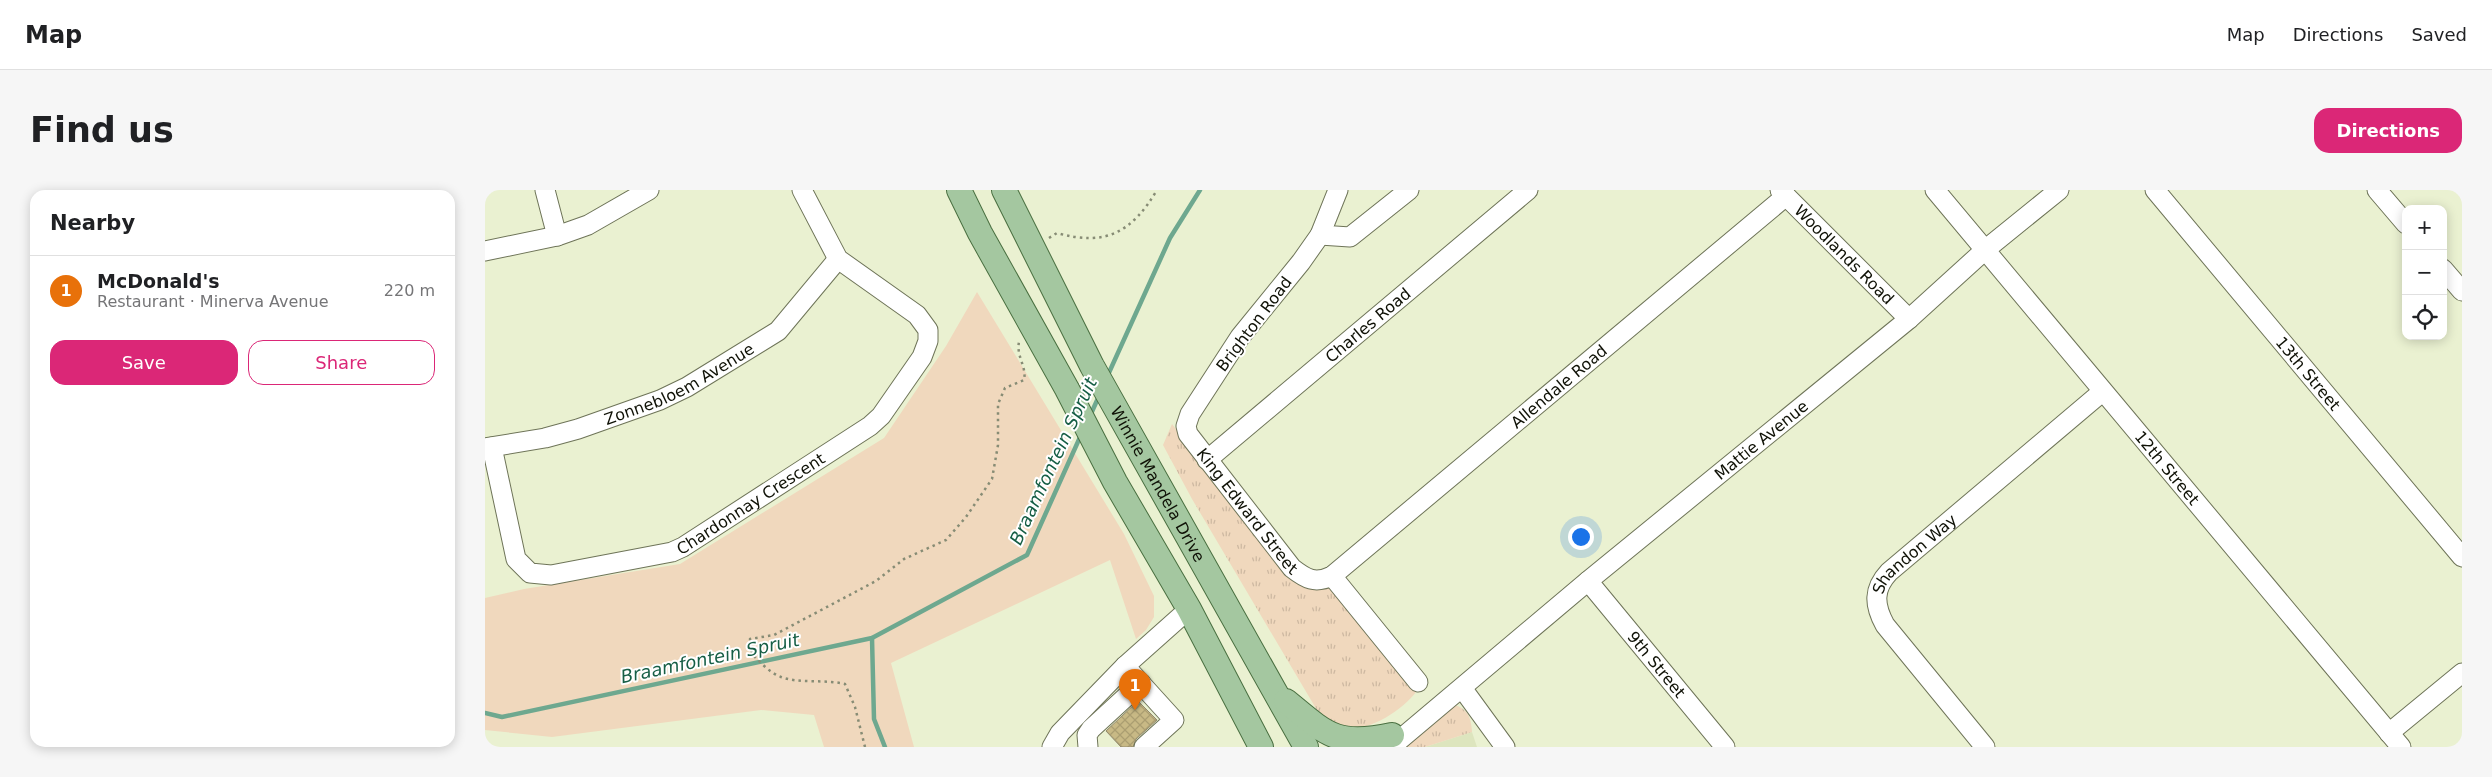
<!DOCTYPE html>
<meta charset="utf-8">
<style>
body{margin:0;font-family:"DejaVu Sans",sans-serif;background:#f6f6f6;color:#202124}
.controls{position:absolute;right:15px;top:15px;display:grid;overflow:hidden;border-radius:10px;box-shadow:0 2px 12px #0003}
.controls button{width:45px;height:45px;display:grid;place-items:center;padding:0;border:0;border-bottom:1px solid #e0e0e0;background:#fff;color:#202124;font:25px sans-serif}
.you{position:absolute;left:1095px;top:346px;width:18px;height:18px;margin:-12px;border:4px solid #fff;border-radius:50%;background:#1a73e8;box-shadow:0 0 0 8px #1a73e833}
.badge{display:grid;place-items:center;width:32px;height:32px;border-radius:50%;background:#db2777;color:#fff;font-size:16px;font-weight:700}
.pin{position:absolute;translate:-50% -41px;filter:drop-shadow(0 1px 2px #0008)}
.pin::after{content:'';position:absolute;top:26px;width:18px;height:15px;background:inherit;clip-path:polygon(0 0,100% 0,50% 100%)}
.list{margin:0;padding:0;list-style:none}
h2{display:flex;justify-content:space-between;align-items:center;height:65px;margin:0;padding:0 20px;font-size:21px}
h2 small{font-size:16px;font-weight:400;color:#757577}
.list li{display:grid;grid-template-columns:32px 1fr auto;gap:15px;align-items:center;box-sizing:border-box;height:70px;padding:0 20px;border-top:1px solid #e0e0e0}
.list b{display:block;font-size:19px;white-space:nowrap}
.list p{margin:0;font-size:16px;white-space:nowrap;color:#757577}
.list em{font-size:16px;font-style:normal;color:#757577}
.actions{display:flex;gap:10px;padding:15px 20px}
.actions a{flex:1;padding:11px 0;border:1px solid #db2777;border-radius:15px;text-align:center;font-size:18px;color:#db2777}
.actions .main{background:#db2777;color:#fff}
.icon{flex:none;width:28px;height:28px;fill:none;stroke:currentColor;stroke-width:2;stroke-linecap:round;stroke-linejoin:round}
.map{position:relative;flex:none;width:1977px;height:557px;overflow:hidden;border-radius:15px}
header{display:flex;align-items:center;gap:30px;box-sizing:border-box;height:70px;padding:0 25px;background:#fff;border-bottom:1px solid #e0e0e0}
header strong{font-size:24px}
nav{display:flex;gap:28px;margin-inline-start:auto;font-size:18px}
.intro{display:flex;align-items:center;justify-content:space-between;box-sizing:border-box;height:120px;padding:0 30px}
h1{margin:0;font-size:35px}
.button{padding:12px 22px;border-radius:15px;background:#db2777;color:#fff;font-size:18px;font-weight:700}
main{display:flex;gap:30px;padding:0 30px}
aside{flex:1;background:#fff;border-radius:15px;box-shadow:0 2px 12px #0003}
.map>svg:first-child{display:block}
</style>
<header>
<strong>Map</strong>
<nav><a>Map</a><a>Directions</a><a>Saved</a></nav>
</header>
<div class="intro"><h1>Find us</h1><a class="button">Directions</a></div>
<main>
<aside>
<h2>Nearby<small></small></h2>
<ul class="list">
<li><span class="badge" style="background:#e8710a">1</span><div><b>McDonald's</b><p>Restaurant · Minerva Avenue</p></div><em>220 m</em></li>
</ul>
<div class="actions"><a class="main">Save</a><a>Share</a></div>
</aside>
<div class="map">
<svg width="1977" height="557" viewBox="0 0 1977 557">
<defs>
<pattern id="grass-tufts" width="24" height="20" patternUnits="userSpaceOnUse" patternTransform="scale(1.25)"><rect width="24" height="20" fill="#f0d8bd"/><path d="M3 7l-1-3M5 7V3M7 7l1-3M15 17l-1-3M17 17v-4M19 17l1-3" fill="none" stroke="#cdb8a1"/></pattern>
<pattern id="building-cross-hatch" width="8" height="8" patternUnits="userSpaceOnUse" patternTransform="scale(1.25)"><rect width="8" height="8" fill="#c8b985"/><path d="M0 0l8 8M0 8l8-8" fill="none" stroke="#ab9e71"/></pattern>
</defs>
<rect width="100%" height="100%" fill="#eaf1d1"/>
<polygon fill="#dde5be" points="987,542 992,557 940,557"/>
<g fill="url(#grass-tufts)">
<path d="M 687,234 L 795,373 L 852,396 L 934,498 C 921,518 882,545 857,537 C 850,535 842,530 836,527 L 707,309 L 678,255 Z"/>
<path d="M 970,515 C 984,520 986,529 987,542 L 940,557 L 916,557 L 962,518 Z"/>
</g>
<polygon fill="#f0d8bd" points="492,102 639,344 669,406 669,427 661,440 651,449 625,370 406,473 429,557 339,557 329,525 276,520 67,547 0,540 0,408 39,399 195,374 399,248 461,156"/>
<g fill="none" stroke-linecap="round" stroke-linejoin="round">
<g stroke="#6ea88f" stroke-width="4.5">
<polyline points="622,187 685,48 715,0"/>
<polyline points="605,226 614,206"/>
<polyline points="387,448 389,529 400,557"/>
<polyline points="0,523 17,527 387,448 542,365 596,245"/>
</g>
</g>
<polygon fill="url(#building-cross-hatch)" stroke="#948b6f" points="653,511 672,530 651,549 648,557 636,557 621,541"/>
<g fill="none" stroke-linecap="round" stroke-linejoin="round">
<g stroke="#6e7458" stroke-width="21">
<g id="minor">
<polyline points="60,0 72,46"/>
<path id="s1" d="M 853,0 L 835,45 L 816,72 L 755,147 L 705,224 L 701,236 L 703,244 L 807,378 C 821,389 830,394 847,386 L 1301,6"/>
<path id="s2" d="M 1295,0 L 1424,129"/>
<path id="s3" d="M 1450,0 L 1916,557"/>
<path id="s4" d="M 1670,0 L 1977,367"/>
<polyline points="1892,0 1921,34"/>
<polyline points="835,45 865,47 924,0"/>
<polyline points="0,61 72,46 103,35 164,0"/>
<polyline points="1958,79 1977,101"/>
<path id="s5" d="M 7,257 L 31,369 L 45,383 L 66,385 L 187,362 L 198,357 L 385,236 L 396,226 L 437,167 L 443,151 L 443,140 L 432,125 L 353,69 L 317,0"/>
<path id="s6" d="M 0,258 L 60,248 L 93,239 L 175,210 L 202,197 L 293,141 L 353,69"/>
<path id="s7" d="M 722,270 L 1043,0"/>
<polyline points="847,386 933,492"/>
<path id="s8" d="M 1103,391 L 1240,557"/>
<polyline points="640,476 689,530 659,557"/>
<polyline points="977,498 1020,557"/>
<polyline points="1904,543 1977,483"/>
<polyline points="567,557 575,543 640,476 704,419"/>
<polyline points="603,557 602,545 606,539 656,493"/>
<path id="s9" d="M 906,557 L 1103,391 L 1424,129 L 1500,60 L 1574,0"/>
<path id="s10" d="M 1500,557 L 1400,435 C 1389,415 1388,399 1404,382 L 1617,202"/>
</g>
</g>
<g stroke="#496f40" stroke-width="26">
<g id="major">
<polyline points="474,0 495,43 582,199 630,292 704,419 776,557"/>
<path id="s11" d="M 519,0 L 607,176 L 821,557"/>
<path d="M 801,511 C 842,545 852,557 907,545"/>
</g>
</g>
<g stroke="#878c75" stroke-width="2.5" stroke-dasharray="2.5 4" stroke-linecap="butt">
<path d="M 564,48 L 572,43 C 621,57 647,42 672,0"/>
<path d="M 380,557 L 370,517 L 360,494 C 339,489 315,494 296,487 C 285,483 275,472 267,464 L 265,449 L 289,445 L 391,391 L 419,369 L 461,350 L 481,327 L 507,289 L 513,255 L 513,214 L 520,198 L 539,190 C 542,177 531,166 534,152"/>
</g>
<use href="#minor" stroke="#fff" stroke-width="19"/>
<use href="#major" stroke="#a4c7a0" stroke-width="24"/>
</g>
<g text-anchor="middle" dominant-baseline="central" stroke-width="4" stroke-linejoin="round" paint-order="stroke">
<g font-size="16" fill="#0f1106" stroke="#fff">
<text stroke="none"><textPath href="#s2" startOffset="91">Woodlands Road</textPath></text>
<text transform="translate(769 134) rotate(-53)">Brighton Road</text>
<text stroke="none"><textPath href="#s7" startOffset="210">Charles Road</textPath></text>
<text stroke="none"><textPath href="#s4" startOffset="239">13th Street</textPath></text>
<text stroke="none"><textPath href="#s6" startOffset="206">Zonnebloem Avenue</textPath></text>
<text stroke="none"><textPath href="#s1" startOffset="800">Allendale Road</textPath></text>
<text stroke="none"><textPath href="#s9" startOffset="481">Mattie Avenue</textPath></text>
<text stroke="none"><textPath href="#s3" startOffset="362">12th Street</textPath></text>
<text stroke="none"><textPath href="#s11" startOffset="332">Winnie Mandela Drive</textPath></text>
<text stroke="none"><textPath href="#s5" startOffset="371">Chardonnay Crescent</textPath></text>
<text stroke="none"><textPath href="#s1" startOffset="388">King Edward Street</textPath></text>
<text stroke="none"><textPath href="#s10" startOffset="246">Shandon Way</textPath></text>
<text stroke="none"><textPath href="#s8" startOffset="108">9th Street</textPath></text>
</g>
<g font-size="18" font-style="italic" fill="#165e45" stroke="#fff">
<text transform="translate(568 271) rotate(-65)">Braamfontein Spruit</text>
<text transform="translate(225 468) rotate(-12)">Braamfontein Spruit</text>
</g>
</g>
</svg>
<div class="controls">
<button>+</button>
<button>−</button>
<button><svg class="icon" aria-label="locate" viewBox="0 0 24 24"><circle cx="12" cy="12" r="6"/><path d="M12 2v4M12 18v4M2 12h4M18 12h4"/></svg></button>
</div>
<div class="you"></div>
<div class="pin badge" style="left:650px;top:520px;background:#e8710a">1</div>
</div>
</main>
